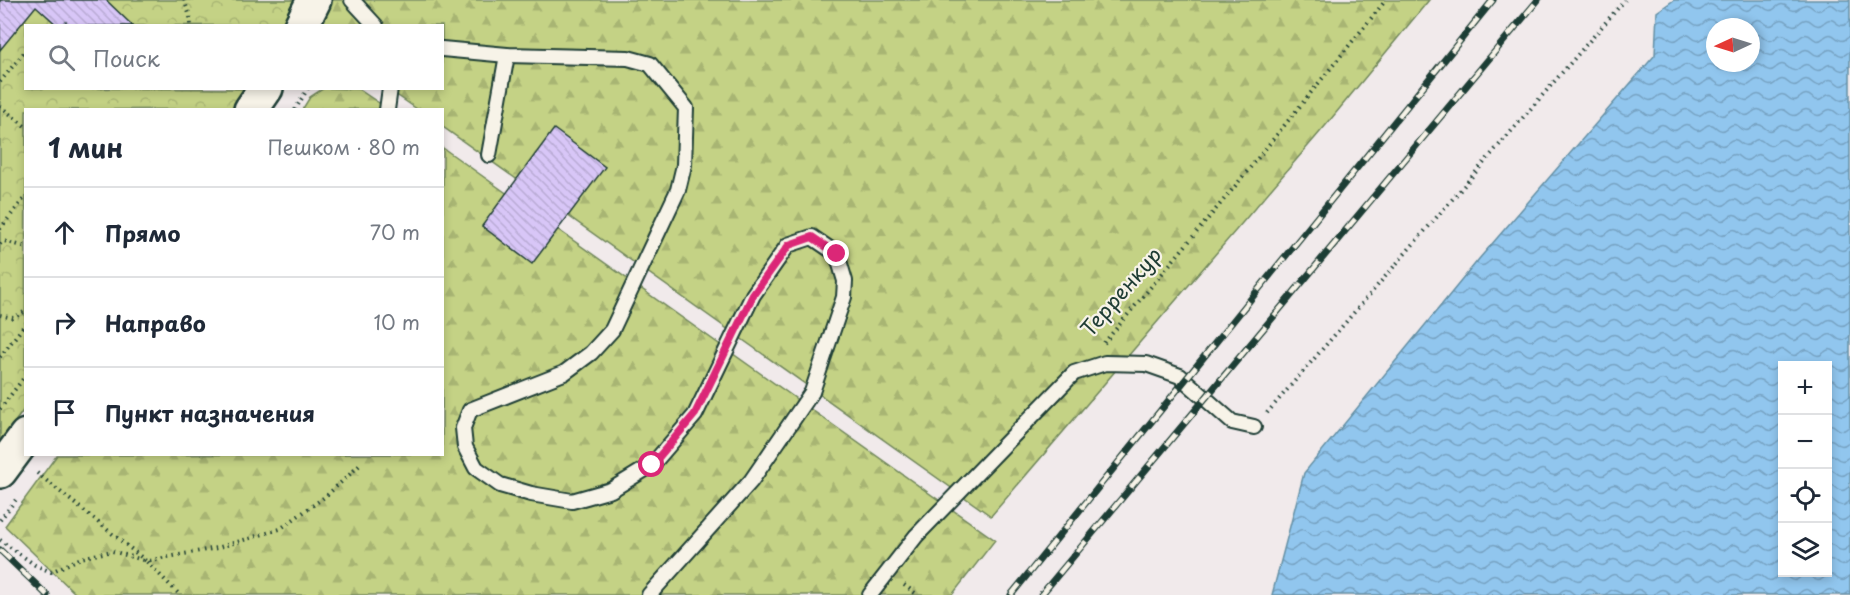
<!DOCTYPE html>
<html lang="ru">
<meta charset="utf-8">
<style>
body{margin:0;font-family:"Playpen Sans",sans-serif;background:#f2f2f3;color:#1f2937}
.controls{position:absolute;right:18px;bottom:18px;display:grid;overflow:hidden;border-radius:0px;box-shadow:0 3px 9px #0003}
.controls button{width:54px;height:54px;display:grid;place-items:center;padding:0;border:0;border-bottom:2px solid #e0e1e3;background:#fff;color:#1f2937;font:30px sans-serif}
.compass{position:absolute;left:1706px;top:18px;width:54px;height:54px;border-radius:50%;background:#fff;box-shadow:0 3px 9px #0003;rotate:266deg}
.stop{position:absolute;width:18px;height:18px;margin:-14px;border:4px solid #db2777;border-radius:50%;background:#fff}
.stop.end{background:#db2777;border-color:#fff;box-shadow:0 2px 6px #0008}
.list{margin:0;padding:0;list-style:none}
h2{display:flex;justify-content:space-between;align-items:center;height:78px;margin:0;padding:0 24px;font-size:26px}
h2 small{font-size:20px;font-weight:400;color:#747a83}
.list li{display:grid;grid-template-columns:39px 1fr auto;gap:18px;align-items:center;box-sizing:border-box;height:90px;padding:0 24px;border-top:2px solid #e0e1e3}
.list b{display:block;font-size:22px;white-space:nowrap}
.list em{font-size:20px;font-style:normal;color:#747a83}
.icon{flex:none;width:33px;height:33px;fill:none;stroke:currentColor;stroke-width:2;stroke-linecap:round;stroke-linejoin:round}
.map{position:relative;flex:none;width:1850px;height:595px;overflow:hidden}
.search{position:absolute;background:#fff;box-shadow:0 3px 9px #0003;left:24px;top:24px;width:420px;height:66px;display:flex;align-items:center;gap:15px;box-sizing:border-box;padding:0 21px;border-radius:0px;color:#747a83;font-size:22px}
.panel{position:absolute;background:#fff;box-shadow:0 3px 9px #0003;left:24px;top:108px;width:420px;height:348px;border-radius:0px}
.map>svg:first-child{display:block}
</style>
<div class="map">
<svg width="1850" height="595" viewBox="0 0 1850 595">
<defs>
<pattern id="forest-firs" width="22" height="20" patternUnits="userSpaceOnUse" patternTransform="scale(1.5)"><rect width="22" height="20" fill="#c4d285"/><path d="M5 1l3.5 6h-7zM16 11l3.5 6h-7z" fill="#a8b573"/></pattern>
<pattern id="park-crowns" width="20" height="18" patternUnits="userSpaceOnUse" patternTransform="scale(1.5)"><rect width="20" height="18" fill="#c4d285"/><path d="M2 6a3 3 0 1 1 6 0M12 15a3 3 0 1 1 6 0" fill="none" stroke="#a8b573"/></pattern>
<pattern id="water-waves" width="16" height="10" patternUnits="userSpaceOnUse" patternTransform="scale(1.5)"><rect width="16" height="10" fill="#91c6ee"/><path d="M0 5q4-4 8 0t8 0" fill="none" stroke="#76a2c2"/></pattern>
<pattern id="building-back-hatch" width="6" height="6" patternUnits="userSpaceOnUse" patternTransform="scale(1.5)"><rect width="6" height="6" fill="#d8c6f7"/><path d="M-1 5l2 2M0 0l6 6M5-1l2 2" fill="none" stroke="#b9abd4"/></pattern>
</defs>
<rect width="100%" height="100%" fill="#f1eaeb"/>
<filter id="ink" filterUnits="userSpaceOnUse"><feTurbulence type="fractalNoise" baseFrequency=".0167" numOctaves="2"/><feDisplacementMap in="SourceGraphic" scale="12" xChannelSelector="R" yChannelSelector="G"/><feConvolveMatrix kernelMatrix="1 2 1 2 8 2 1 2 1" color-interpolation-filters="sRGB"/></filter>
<g filter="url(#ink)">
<g fill="url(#forest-firs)" stroke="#72885c" stroke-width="1.5">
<polygon points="0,0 1429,0 1326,125 991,516 443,127 442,110 417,109 388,89 442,88 442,26 26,26 25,408 0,442"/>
<polygon points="324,88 358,89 388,109 302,110 310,97"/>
<polygon points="443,148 995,540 952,595 77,595 5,526 57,455 442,454"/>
</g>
<polygon fill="url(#park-crowns)" stroke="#72885c" stroke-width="1.5" points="0,0 315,0 302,25 26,26 26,88 262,89 247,109 26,110 25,408 0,442"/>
<path fill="url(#water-waves)" stroke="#638fa4" stroke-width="1.5" fill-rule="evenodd" d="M 1674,0 L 1850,0 L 1850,595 L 1272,595 L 1304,473 L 1479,259 L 1655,55 L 1657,12 ZM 1715,27 L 1751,27 L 1751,63 L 1715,63 ZM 1782,366 L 1828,366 L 1828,572 L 1782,572 Z"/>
<g fill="url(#building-back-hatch)" stroke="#1f3d34" stroke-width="1.5">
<polygon points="0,0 106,0 133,26 69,26 66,22 58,26 36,6 0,50"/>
<polygon points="554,129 605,167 532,264 482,226"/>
</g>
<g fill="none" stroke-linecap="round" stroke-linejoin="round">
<g stroke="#1f3d34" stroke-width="18">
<g id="service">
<polyline points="352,0 376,26"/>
<polyline points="442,49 507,55 628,58 650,64 686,108 684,165 678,190 612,330 591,353 564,373 470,410 463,428 465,447 476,468 500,485 531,494 572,501 611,490 652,465 695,415 753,295 788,245 812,237 837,254 845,281 844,297 812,392 751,481 649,595"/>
<polyline points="387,110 390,88"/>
<polyline points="489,155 507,55"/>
<polyline points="870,595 916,536 1074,373 1105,363 1146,364 1180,376 1232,422 1254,427"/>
</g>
</g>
<g stroke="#1f3d34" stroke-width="38">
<g id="primary">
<polyline points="301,26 314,0"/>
<polyline points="251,110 266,88"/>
<polyline points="0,471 26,436"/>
</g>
</g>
<g stroke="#1f3d34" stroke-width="4" stroke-dasharray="1.5 4.5" stroke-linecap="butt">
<polyline points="184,0 190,16 191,26"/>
<polyline points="44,26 45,26"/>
<polyline points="0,82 26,50"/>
<polyline points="0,106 26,127"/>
<polyline points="295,110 308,88"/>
<polyline points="0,229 26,196"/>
<polyline points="0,244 4,241 26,247"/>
<polyline points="0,315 13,318 26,311"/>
<polyline points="1104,343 1232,190 1386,0"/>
<polyline points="0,357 26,323"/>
<polyline points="0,409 26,375"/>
<polyline points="1267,413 1625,0"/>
<polyline points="37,473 146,561 217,548 280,529 326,496 360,465"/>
<polyline points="0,520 18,497"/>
<polyline points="0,540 35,565 51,572 81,558 112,551 146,561 180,595"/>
<polyline points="904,585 918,595"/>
</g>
<use href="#service" stroke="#f7f3e8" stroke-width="14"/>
<use href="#primary" stroke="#f7f3e8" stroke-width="33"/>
<g stroke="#1f3d34" stroke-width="7">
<g id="rail">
<polyline points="0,550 47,595"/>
<polyline points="1011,595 1493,0"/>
<polyline points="1041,595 1538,0"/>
</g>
</g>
<use href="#rail" stroke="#f7f3e8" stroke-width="4.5" stroke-dasharray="14" stroke-linecap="butt"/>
</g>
</g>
<g fill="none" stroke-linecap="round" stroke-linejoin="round" filter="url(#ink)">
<polyline stroke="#db2777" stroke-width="8" points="652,465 695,414 753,295 789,245 812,237 837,254"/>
</g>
<g text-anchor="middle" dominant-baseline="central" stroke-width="4.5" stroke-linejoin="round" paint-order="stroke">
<g font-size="21" fill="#1f3d34" stroke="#f7f3e8">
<text transform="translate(1120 291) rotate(-49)">Терренкур</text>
</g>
</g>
</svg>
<div class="controls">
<button>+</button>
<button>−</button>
<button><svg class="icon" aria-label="locate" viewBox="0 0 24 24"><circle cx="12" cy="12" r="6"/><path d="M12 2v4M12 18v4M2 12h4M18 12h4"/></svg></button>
<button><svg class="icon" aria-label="layers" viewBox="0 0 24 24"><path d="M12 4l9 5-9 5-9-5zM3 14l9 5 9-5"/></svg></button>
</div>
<svg class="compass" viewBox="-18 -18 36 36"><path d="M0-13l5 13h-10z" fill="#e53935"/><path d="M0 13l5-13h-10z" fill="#747a83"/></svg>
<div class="stop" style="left:652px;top:465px"></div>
<div class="stop end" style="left:837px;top:254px"></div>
<div class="search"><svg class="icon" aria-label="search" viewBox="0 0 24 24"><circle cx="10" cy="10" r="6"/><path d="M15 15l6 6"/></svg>Поиск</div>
<section class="panel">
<h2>1 мин<small>Пешком · 80 m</small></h2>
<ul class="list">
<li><svg class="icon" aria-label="ahead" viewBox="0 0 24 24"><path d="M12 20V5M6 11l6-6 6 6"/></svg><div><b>Прямо</b></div><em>70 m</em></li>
<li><svg class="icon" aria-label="right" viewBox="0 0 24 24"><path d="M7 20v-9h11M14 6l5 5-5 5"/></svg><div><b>Направо</b></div><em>10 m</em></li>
<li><svg class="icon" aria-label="arrive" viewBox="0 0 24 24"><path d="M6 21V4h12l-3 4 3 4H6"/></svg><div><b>Пункт назначения</b></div></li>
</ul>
</section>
</div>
